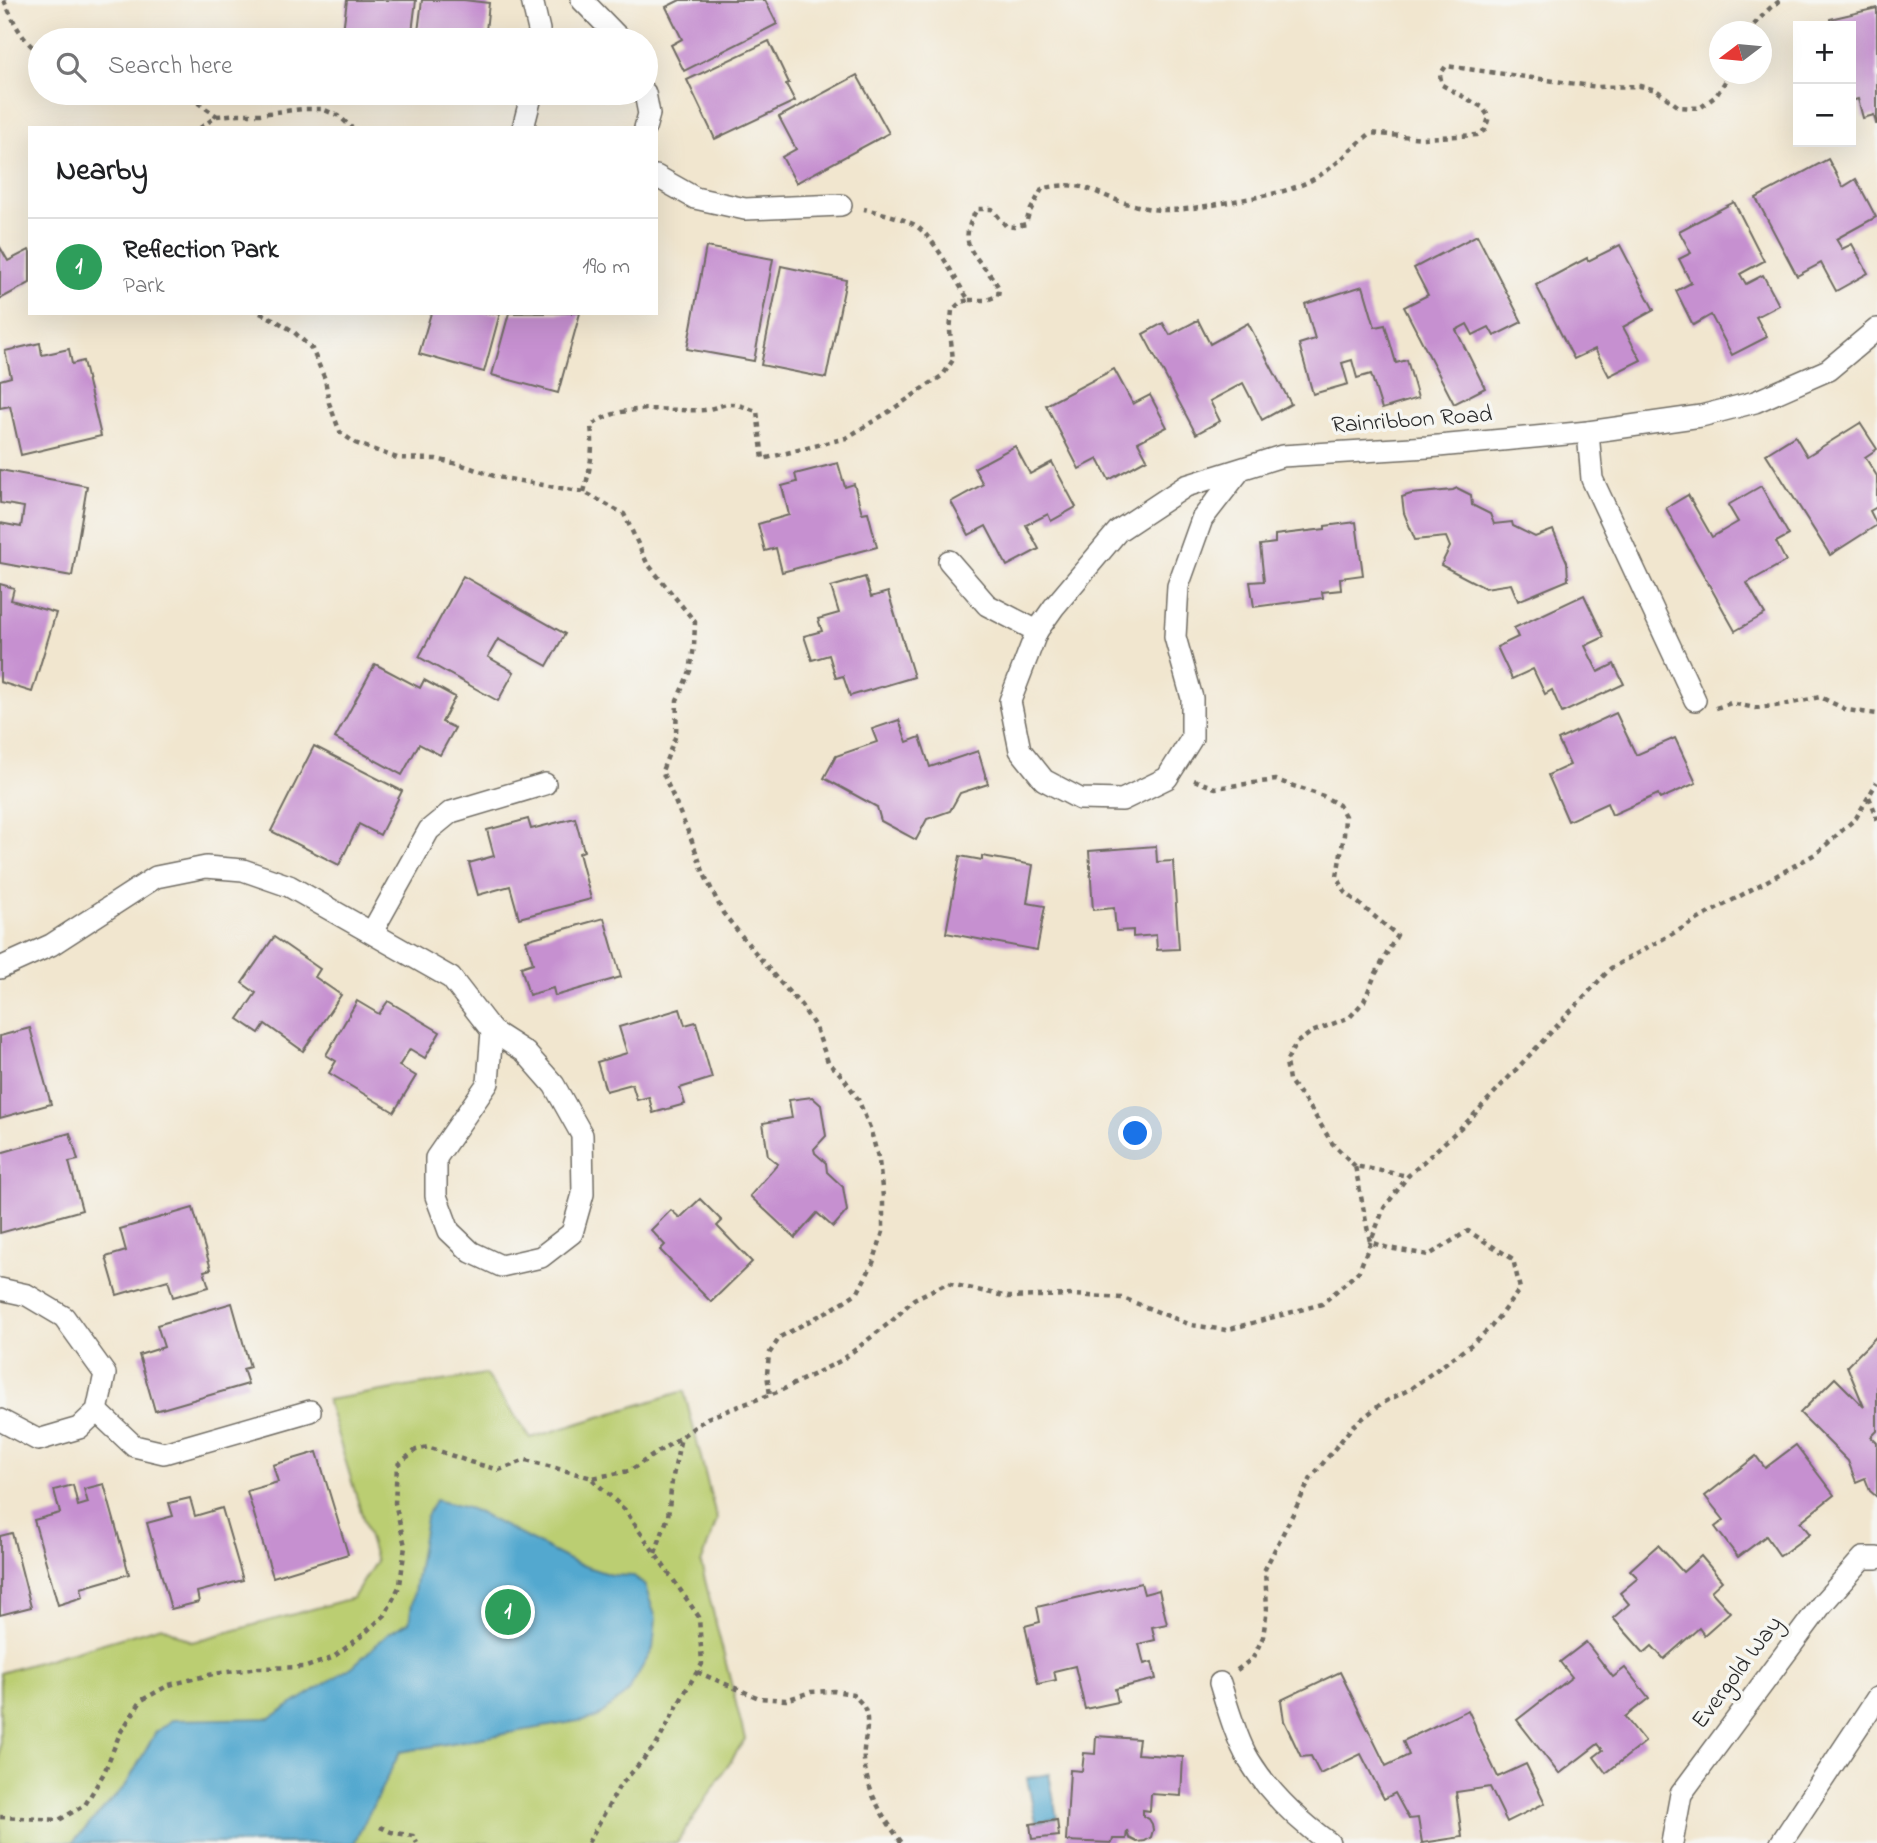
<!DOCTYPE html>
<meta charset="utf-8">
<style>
body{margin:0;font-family:"Indie Flower",sans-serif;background:#f2f2f2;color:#202124}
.controls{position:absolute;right:21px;top:21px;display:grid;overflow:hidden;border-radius:0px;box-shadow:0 7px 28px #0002}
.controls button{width:63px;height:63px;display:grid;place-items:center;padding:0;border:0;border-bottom:2px solid #e0e0e0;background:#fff;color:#202124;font:35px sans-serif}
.compass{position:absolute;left:1709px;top:21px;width:63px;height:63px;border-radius:50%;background:#fff;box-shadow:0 7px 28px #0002;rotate:254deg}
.you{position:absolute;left:1136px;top:1134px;width:24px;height:24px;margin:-18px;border:5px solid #fff;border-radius:50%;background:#1a73e8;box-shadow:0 0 0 10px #1a73e833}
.badge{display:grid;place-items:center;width:46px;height:46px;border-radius:50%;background:#1f6fb2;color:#fff;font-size:23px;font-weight:700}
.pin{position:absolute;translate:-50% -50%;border:4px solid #fff;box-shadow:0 2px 7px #0006}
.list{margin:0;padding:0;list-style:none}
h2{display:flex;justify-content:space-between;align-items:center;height:91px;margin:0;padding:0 28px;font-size:30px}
h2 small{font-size:23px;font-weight:400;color:#757577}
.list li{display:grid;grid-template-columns:46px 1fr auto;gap:21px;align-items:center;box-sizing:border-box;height:98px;padding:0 28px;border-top:2px solid #e0e0e0}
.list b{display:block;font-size:26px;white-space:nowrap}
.list p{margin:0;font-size:23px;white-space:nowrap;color:#757577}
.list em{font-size:23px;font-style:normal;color:#757577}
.icon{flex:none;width:38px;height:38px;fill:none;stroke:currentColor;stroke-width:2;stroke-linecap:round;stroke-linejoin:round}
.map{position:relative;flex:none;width:1877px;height:1843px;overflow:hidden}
.search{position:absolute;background:#fff;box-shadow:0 7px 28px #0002;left:28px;top:28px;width:630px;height:77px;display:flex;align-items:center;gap:18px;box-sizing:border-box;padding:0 24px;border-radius:38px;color:#757577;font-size:26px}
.panel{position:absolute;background:#fff;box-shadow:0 7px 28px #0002;left:28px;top:126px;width:630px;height:189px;border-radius:0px}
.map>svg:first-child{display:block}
</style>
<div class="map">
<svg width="1877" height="1843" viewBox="0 0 1877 1843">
<rect width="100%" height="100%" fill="#f6f6f2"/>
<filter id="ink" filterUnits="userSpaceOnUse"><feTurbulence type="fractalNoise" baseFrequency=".0143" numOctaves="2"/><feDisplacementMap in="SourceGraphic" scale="14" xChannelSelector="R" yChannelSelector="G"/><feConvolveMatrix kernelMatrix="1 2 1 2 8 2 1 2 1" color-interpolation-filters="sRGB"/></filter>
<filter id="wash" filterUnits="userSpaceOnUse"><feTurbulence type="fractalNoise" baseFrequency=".00686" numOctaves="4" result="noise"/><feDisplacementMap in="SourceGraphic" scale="28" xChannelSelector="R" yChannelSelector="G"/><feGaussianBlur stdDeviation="1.57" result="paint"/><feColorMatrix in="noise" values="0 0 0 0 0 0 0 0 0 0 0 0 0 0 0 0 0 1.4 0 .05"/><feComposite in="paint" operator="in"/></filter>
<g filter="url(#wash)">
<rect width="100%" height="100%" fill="#f1e6cf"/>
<polygon fill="#bbce72" stroke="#737c4e" stroke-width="2" points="485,1374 531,1438 684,1391 717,1520 701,1564 745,1739 677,1843 0,1843 0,1673 162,1626 192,1642 353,1598 376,1561 327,1400"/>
<g fill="#52a8cf" stroke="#3e6a7d" stroke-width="2">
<polygon points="435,1500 471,1509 575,1563 611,1575 634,1576 645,1586 656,1618 653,1649 627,1693 596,1718 400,1752 354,1843 20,1843 28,1840 73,1842 126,1785 156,1732 172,1720 270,1718 353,1666 389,1633 409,1622 426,1518"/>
<polygon points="1049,1774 1057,1818 1036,1822 1027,1778"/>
</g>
<g id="blocks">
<g fill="#c690d0">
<polygon points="347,0 416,0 411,40 363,40 364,33 343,31"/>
<polygon points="422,0 464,0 489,3 485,40 417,40"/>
<polygon points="680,0 765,0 777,24 684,71 671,45 682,39 666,7"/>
<polygon points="1877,8 1877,124 1876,124 1874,115 1863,118 1858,99 1851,101 1851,26 1831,26 1830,19"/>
<polygon points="769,41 789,83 786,84 795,101 715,139 687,80"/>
<polygon points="857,75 889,133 796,183 782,157 796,149 779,117"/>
<polygon points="413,93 478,93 477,103 413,94"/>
<polygon points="1828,159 1843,187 1856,179 1876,217 1836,239 1842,249 1852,244 1868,273 1836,291 1821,263 1797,276 1756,198"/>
<polygon points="1734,202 1764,261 1740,274 1746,284 1763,275 1779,305 1756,317 1767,337 1732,355 1711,315 1693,325 1676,291 1691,283 1679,259 1691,253 1679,231"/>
<polygon points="1477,235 1522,322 1494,336 1489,327 1473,335 1467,324 1456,330 1485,388 1454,404 1404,307 1428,295 1414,268"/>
<polygon points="1620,245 1654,310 1623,327 1641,360 1609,376 1595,349 1574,359 1536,285 1587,258 1588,261"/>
<polygon points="0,247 8,261 29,250 30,252 30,283 0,299"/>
<polygon points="706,247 773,259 754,361 687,349"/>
<polygon points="781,266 846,280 826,378 761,365"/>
<polygon points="1363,286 1375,327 1385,325 1396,363 1407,360 1418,398 1382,409 1371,374 1357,378 1352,360 1342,363 1348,384 1313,394 1299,344 1315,339 1305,304"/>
<polygon points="431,313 500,313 484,372 419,354"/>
<polygon points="509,313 580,313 558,393 492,375"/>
<polygon points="1198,320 1210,344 1248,323 1291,404 1262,420 1243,383 1210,401 1220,421 1196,434 1143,334 1163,323 1170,335"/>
<polygon points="40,343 42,355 69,349 72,364 83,361 101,436 21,455 10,406 0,408 0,380 11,377 5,351"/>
<polygon points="1114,369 1133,404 1150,395 1167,427 1138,442 1147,459 1109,480 1098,459 1079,469 1046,405"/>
<polygon points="1860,423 1877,449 1865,457 1877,476 1877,507 1870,511 1877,525 1830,555 1766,454 1795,436 1807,456"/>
<polygon points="1015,446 1030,474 1052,462 1076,507 1051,521 1048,514 1026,525 1039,549 1007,566 986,526 969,535 951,502 983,484 974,468"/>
<polygon points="838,463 845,487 854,484 862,513 868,512 877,547 782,572 776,548 765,551 758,524 789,515 782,486 797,482 795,474"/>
<polygon points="0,470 87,486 72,576 0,563 0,523 21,527 24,507 0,503"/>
<polygon points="1761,486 1789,535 1776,542 1786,561 1747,583 1765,614 1735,631 1666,508 1688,495 1712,537 1738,522 1728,505"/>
<polygon points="1457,488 1471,495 1472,505 1490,514 1494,524 1512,522 1513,526 1535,537 1553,530 1567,562 1568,580 1518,601 1511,584 1485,588 1441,565 1450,547 1446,537 1415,540 1404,513 1402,497 1411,494 1453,490"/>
<polygon points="1356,522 1363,575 1340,578 1341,590 1322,592 1323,598 1254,607 1250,582 1264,581 1260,545 1275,543 1275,535 1325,529 1325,526"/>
<polygon points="463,576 565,634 547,666 498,639 488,657 514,672 498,701 419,657"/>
<polygon points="865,577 871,597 888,592 914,677 850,696 843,676 836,678 829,655 812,660 804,636 822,631 818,619 839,613 831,587"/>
<polygon points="0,584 14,588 11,600 56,613 32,692 0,682"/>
<polygon points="1584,595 1604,637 1585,646 1598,672 1614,664 1624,684 1562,713 1552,690 1545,694 1533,669 1512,679 1497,647 1518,637 1514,628"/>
<polygon points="375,664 420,688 424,680 455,697 442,722 455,728 440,755 419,744 402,775 335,738"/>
<polygon points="1616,713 1636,755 1675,738 1696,783 1660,799 1658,794 1612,815 1607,803 1568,821 1548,775 1570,765 1558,740"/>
<polygon points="899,720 907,742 920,737 930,767 978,751 988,784 960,793 950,811 927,819 916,840 881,821 877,807 824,778 836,756 877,742 872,729"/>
<polygon points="314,746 402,791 380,835 359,824 339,865 271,831"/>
<polygon points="575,818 584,851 579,853 591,899 519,918 510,886 478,895 469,863 494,856 487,830 528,819 531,829"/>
<polygon points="1156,846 1157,862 1173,861 1179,949 1157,950 1156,935 1133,937 1133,930 1116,931 1114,908 1093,910 1089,851"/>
<polygon points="960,856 982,860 982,856 1033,865 1027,903 1045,906 1037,950 946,933"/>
<polygon points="604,918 621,977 555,996 553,988 529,995 521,967 533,963 526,940"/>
<polygon points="274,937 320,969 315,977 341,995 303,1051 265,1024 259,1033 238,1019 256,993 242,983"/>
<polygon points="357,1001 379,1014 388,1001 440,1032 425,1058 410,1049 399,1066 416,1076 394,1112 329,1073 336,1061 326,1055"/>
<polygon points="680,1009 685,1025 696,1022 712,1078 680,1088 685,1104 653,1113 649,1097 637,1100 632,1084 606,1091 597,1062 627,1053 619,1027"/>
<polygon points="30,1028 51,1104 0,1118 0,1036"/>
<polygon points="812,1097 821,1105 826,1136 814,1149 815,1153 826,1163 827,1172 843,1187 847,1211 833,1227 817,1213 795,1238 750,1196 778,1164 768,1156 763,1123 792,1118 789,1100"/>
<polygon points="70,1133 78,1160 69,1162 82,1210 0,1233 0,1153"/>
<polygon points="700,1199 722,1221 717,1226 752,1262 711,1302 660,1250 665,1245 651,1230 671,1210 680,1218"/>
<polygon points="193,1208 211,1269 204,1271 209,1287 173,1297 168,1280 117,1295 106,1257 126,1251 120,1229"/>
<polygon points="232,1303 250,1367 243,1369 248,1384 155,1411 139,1355 164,1347 157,1325"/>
<polygon points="1877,1336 1877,1431 1871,1437 1877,1443 1877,1497 1870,1491 1865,1478 1856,1482 1848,1461 1800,1413 1835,1378 1864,1407 1847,1366"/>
<polygon points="1796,1445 1834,1495 1800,1522 1810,1534 1780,1556 1766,1536 1738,1557 1715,1527 1724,1520 1705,1496 1756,1456 1765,1468"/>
<polygon points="317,1452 348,1554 273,1577 247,1491 278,1482 273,1465"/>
<polygon points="104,1484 129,1574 81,1588 83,1597 58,1605 34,1520 60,1513 54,1490 73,1485 78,1506 88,1503 84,1489"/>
<polygon points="190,1498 195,1516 222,1508 243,1580 197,1592 199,1602 171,1609 147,1523 173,1516 169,1503"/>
<polygon points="12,1533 31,1607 0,1615 0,1536"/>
<polygon points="1658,1545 1683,1572 1701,1556 1722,1581 1711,1591 1730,1612 1704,1635 1699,1628 1664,1659 1652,1646 1644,1653 1613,1618 1629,1604 1620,1593 1638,1578 1630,1570"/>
<polygon points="1141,1583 1144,1594 1159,1590 1167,1624 1152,1627 1155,1640 1139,1644 1144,1664 1152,1662 1156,1679 1115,1689 1118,1702 1085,1709 1075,1666 1054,1671 1056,1680 1038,1684 1025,1626 1040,1622 1037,1607"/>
<polygon points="1586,1642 1613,1677 1625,1668 1649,1698 1625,1717 1645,1742 1606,1773 1594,1757 1603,1750 1598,1744 1559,1774 1517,1720 1572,1677 1560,1662"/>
<polygon points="1340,1672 1386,1766 1409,1755 1403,1741 1468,1710 1475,1725 1476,1731 1498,1777 1526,1764 1545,1803 1507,1822 1490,1787 1456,1792 1462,1837 1422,1843 1418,1818 1409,1819 1395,1793 1384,1799 1361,1754 1320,1774 1311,1756 1301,1757 1284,1721 1281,1700"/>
<polygon points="1096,1736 1139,1739 1137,1754 1183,1757 1181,1796 1151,1794 1150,1811 1143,1810 1143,1816 1149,1819 1152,1824 1153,1830 1151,1837 1145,1841 1137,1842 1129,1838 1127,1830 1126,1839 1113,1839 1112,1843 1066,1841 1070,1770 1082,1771 1084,1753 1095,1754"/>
<polygon points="1057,1820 1059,1836 1032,1839 1030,1824"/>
</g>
</g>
</g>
<g filter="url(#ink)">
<use href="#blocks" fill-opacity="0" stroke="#706c64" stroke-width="2"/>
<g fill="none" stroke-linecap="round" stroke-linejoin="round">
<g stroke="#706c64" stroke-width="24">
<g id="street">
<polyline points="532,0 539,30 539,40"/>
<polyline points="582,0 621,40"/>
<polyline points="523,128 532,93"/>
<polyline points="645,128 649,114 645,93"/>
<polyline points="656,176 695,198 745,209 841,205"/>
<polyline points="1588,432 1592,479 1695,700"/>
<polyline points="1241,469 1202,519 1178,586 1175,637 1192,698 1192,738 1167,778 1122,800 1080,799 1044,780 1020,750 1010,701 1037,631 1054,607 1118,531 1186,486 1282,456 1428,447 1588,432 1701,416 1755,402 1828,370 1877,329"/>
<polyline points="949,561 987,605 1037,631"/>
<polyline points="372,932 429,830 451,812 545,784"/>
<polyline points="0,968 51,945 156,877 206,867 243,870 289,886 451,978 492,1031 525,1052 554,1085 582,1135 583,1194 572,1233 541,1257 501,1266 471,1252 449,1231 436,1196 436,1158 488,1083 492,1031"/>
<polyline points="0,1289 27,1295 64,1317 105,1374 97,1411 79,1428 38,1440 0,1420"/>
<polyline points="97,1411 134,1446 164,1453 310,1411"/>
<path d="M 1220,1683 C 1227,1706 1237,1741 1249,1760 C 1269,1793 1298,1820 1329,1843"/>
<polyline points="1672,1843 1681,1794 1822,1604 1863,1558 1877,1558"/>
<polyline points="1781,1843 1877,1698"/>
</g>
</g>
<g stroke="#706c64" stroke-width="4.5" stroke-dasharray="5 5" stroke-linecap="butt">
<path d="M 4,0 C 13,20 21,40 40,53"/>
<polyline points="1747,32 1770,8 1781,0"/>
<polyline points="169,93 198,103 217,116"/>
<polyline points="200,128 217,116 239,114 260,114 302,109 322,109 339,116 352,128"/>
<path d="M 969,300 L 986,300 L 998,296 L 999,288 C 980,255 953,250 977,209 L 992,209 L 1006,226 L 1014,227 L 1026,224 L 1029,213 L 1042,189 C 1086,177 1095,197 1134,205 C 1144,208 1155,210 1166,210 C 1189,210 1212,205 1235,201 C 1263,196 1292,192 1317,177 C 1336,166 1353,147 1371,133 L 1422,138 L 1477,135 L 1485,130 L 1489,117 L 1482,107 L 1442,85 L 1440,75 L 1446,66 L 1598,87 L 1640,86 L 1656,90 L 1679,107 L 1700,108 L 1716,96 L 1730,74"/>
<polyline points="260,313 275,320 293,331 312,349 325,379 329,403 340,432 355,443 397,458 436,459 462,465 497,477 584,492 624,514 647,563 695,622 694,647 690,671 677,700 676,735 662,771 692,841 704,874 723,913 777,979 801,1005 816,1028 828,1062 843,1077 858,1099 870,1128 879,1161 883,1197 883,1232 873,1263 858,1292 837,1306 780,1337 769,1354 767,1374 770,1395"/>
<path d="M 584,492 C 590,469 594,450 591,426 C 622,401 667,412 704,410 C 713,409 722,404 731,404 C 739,404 749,409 757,411 L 763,459 L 846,438 L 890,411 L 943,375 L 953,360 L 950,331 L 952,310 L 961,302 L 969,300 C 954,279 935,236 913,224 C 897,216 881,213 864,209"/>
<polyline points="1716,708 1731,703 1755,708 1783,705 1820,697 1847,710 1877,714"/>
<polyline points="1194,780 1215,788 1276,780 1323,796 1339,805 1345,816 1344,835 1337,876 1345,892 1397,935 1375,975 1364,1001 1350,1017 1312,1032 1296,1043 1286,1062 1289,1080 1311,1109 1332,1143 1355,1166"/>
<polyline points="1869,797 1876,814 1877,822"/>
<polyline points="655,1553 668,1517 672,1481 681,1437"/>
<polyline points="1237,1670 1253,1658 1263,1637 1267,1609 1265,1569 1311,1478 1353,1426 1381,1404 1410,1389 1472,1344 1491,1327 1520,1289 1513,1259 1468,1231 1429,1255 1388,1248 1370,1242 1355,1166 1408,1176"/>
<path d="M 697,1672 L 759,1698 L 786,1700 L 811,1692 L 834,1691 L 853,1694 C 856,1698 862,1703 864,1707 C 872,1724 862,1742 864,1760 C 867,1793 883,1817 902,1843"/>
<polyline points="0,1817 59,1820 85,1805 104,1773 120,1733 142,1700 169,1685 213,1674 259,1668 306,1667 332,1658 359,1638 385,1615 400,1585 405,1546 395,1503 397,1465 416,1450 428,1447 470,1462 499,1470 526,1460 592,1478 629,1471 681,1437 707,1418 780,1391 842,1360 893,1320 914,1299 947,1283 1008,1297 1073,1295 1123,1298 1191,1325 1226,1330 1322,1304 1359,1271 1384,1208 1408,1176 1468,1121 1611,968 1817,853 1856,818 1877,782"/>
<polyline points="380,1827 391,1832 413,1836 417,1843"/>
<polyline points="588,1843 619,1787 657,1744 686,1690 702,1664 699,1617 625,1510 592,1479"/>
</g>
<use href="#street" stroke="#fff" stroke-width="21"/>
</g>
</g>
<g text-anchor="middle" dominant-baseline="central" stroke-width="7" stroke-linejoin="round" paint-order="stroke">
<g font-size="24" fill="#2b2b2b" stroke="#f6f6f2">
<text transform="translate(1412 421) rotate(-4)">Rainribbon Road</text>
<text transform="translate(1738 1673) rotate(-53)">Evergold Way</text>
</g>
</g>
</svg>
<div class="controls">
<button>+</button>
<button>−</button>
</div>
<svg class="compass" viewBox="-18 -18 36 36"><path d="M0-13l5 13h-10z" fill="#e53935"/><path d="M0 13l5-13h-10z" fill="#757577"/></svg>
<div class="you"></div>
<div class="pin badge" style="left:508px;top:1612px;background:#2e9e5b">1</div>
<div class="search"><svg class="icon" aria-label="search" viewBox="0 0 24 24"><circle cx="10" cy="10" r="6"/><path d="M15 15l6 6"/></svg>Search here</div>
<section class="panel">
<h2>Nearby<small></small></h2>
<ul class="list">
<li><span class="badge" style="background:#2e9e5b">1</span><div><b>Reflection Park</b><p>Park</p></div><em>190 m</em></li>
</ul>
</section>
</div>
